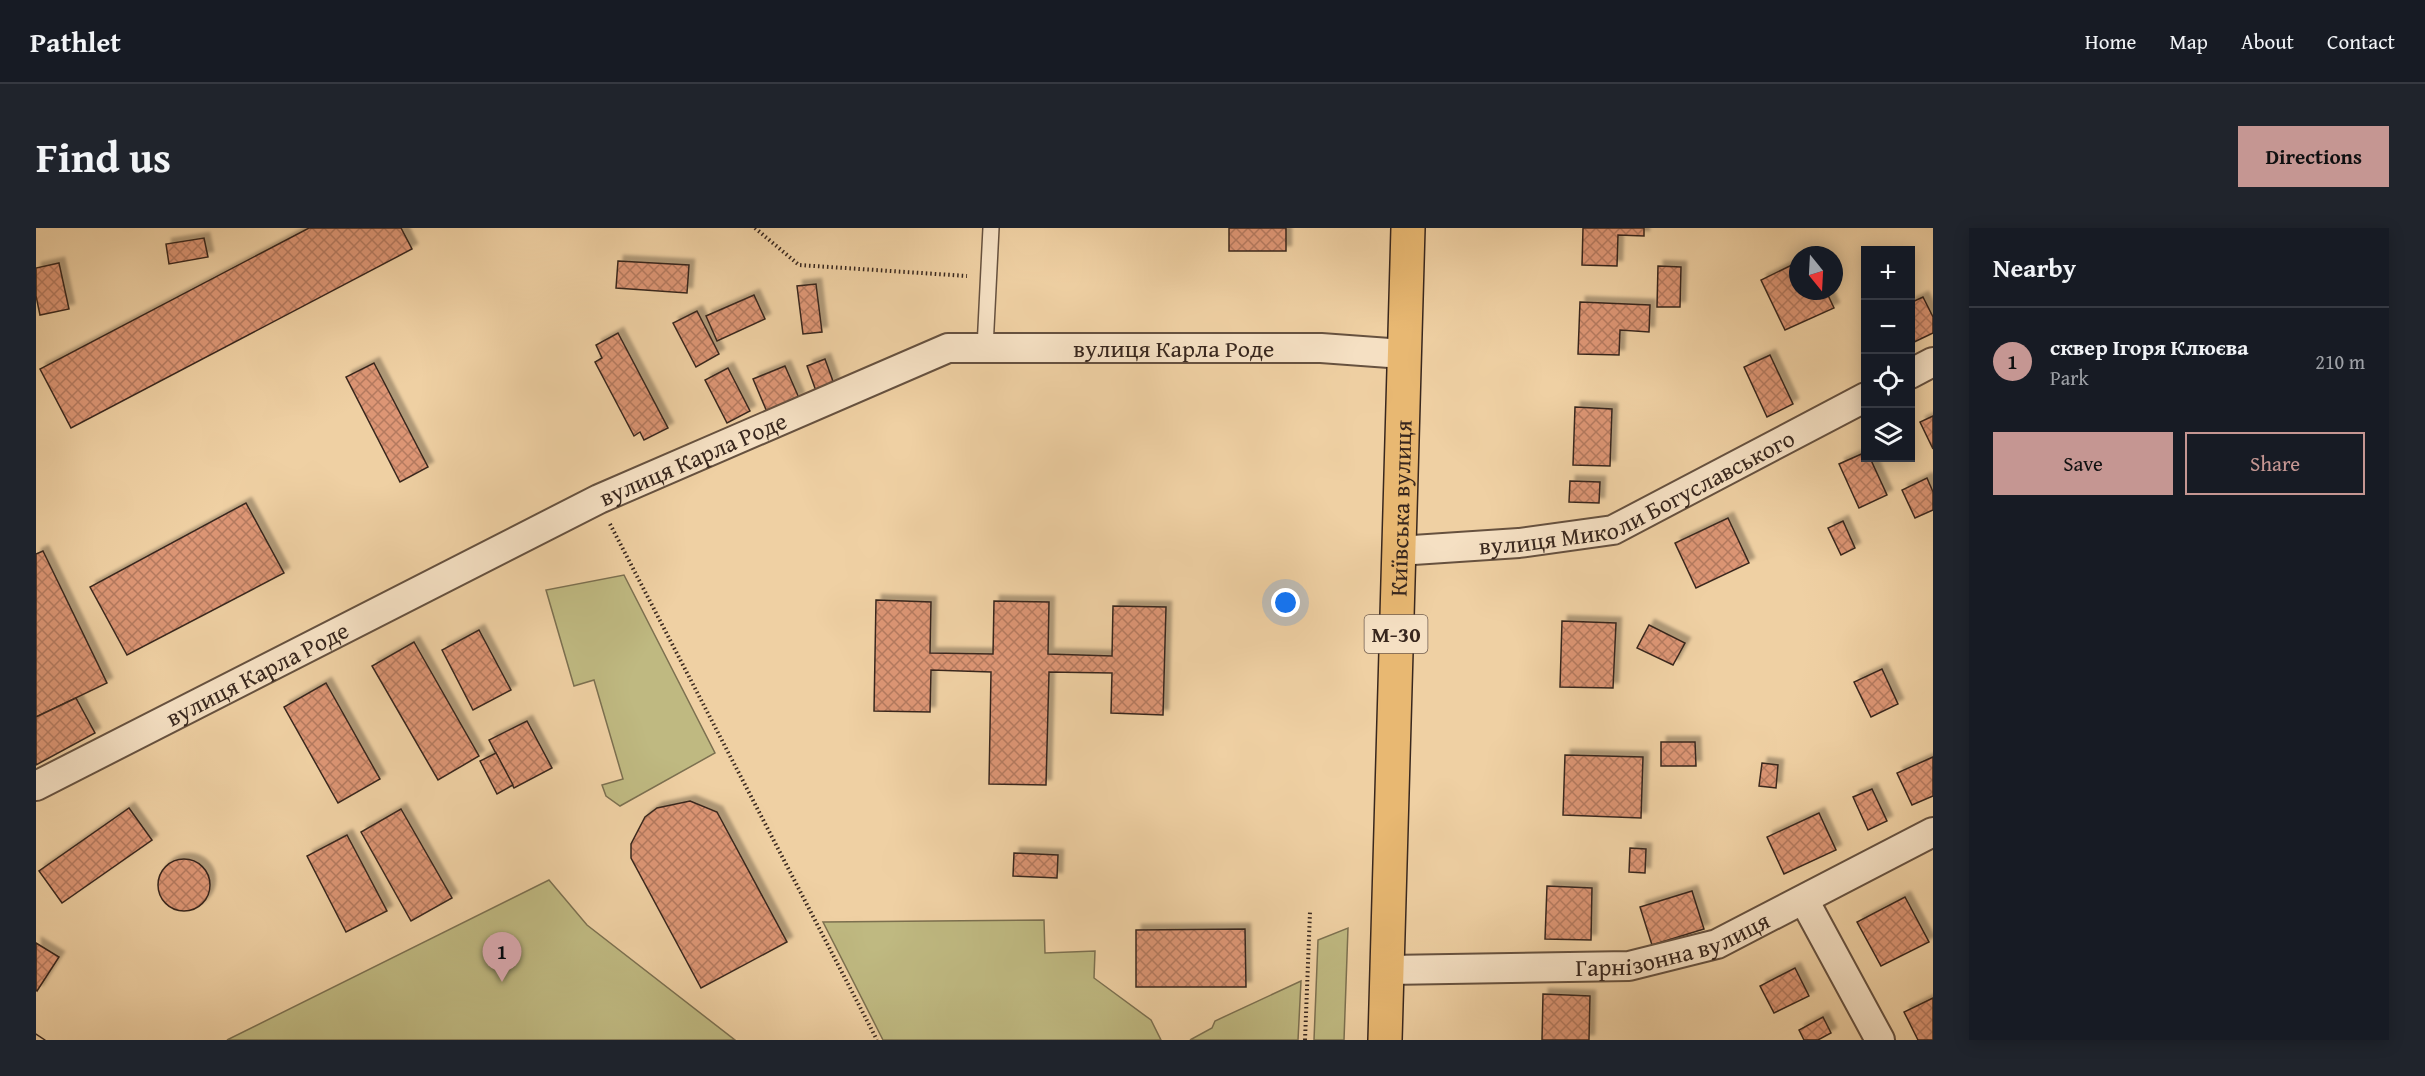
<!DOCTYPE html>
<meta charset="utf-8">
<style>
body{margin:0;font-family:"Gentium Book Plus",serif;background:#20242c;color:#f1f3f6}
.controls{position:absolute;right:18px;top:18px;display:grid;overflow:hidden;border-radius:0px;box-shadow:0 3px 15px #0003}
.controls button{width:54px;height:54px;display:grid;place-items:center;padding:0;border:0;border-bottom:2px solid #363941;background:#171b24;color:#f1f3f6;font:30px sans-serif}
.compass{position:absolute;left:1753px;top:18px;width:54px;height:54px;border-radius:50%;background:#171b24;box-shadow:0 3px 15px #0003;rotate:162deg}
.you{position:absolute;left:1250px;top:375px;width:21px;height:21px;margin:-15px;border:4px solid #fff;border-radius:50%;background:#1a73e8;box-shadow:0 0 0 9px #1a73e833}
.badge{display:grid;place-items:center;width:39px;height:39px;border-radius:50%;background:#c59692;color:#111;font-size:20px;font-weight:700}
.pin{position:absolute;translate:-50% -50px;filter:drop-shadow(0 2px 3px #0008)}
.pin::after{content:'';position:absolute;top:32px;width:21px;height:18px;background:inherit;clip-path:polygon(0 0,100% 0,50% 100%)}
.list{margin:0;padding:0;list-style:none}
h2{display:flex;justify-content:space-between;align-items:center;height:78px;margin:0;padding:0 24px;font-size:26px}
h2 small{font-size:20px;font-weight:400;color:#9ea1a6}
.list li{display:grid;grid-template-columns:39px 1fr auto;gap:18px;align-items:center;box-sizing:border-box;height:108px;padding:0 24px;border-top:2px solid #363941}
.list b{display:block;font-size:22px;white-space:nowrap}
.list p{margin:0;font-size:20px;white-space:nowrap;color:#9ea1a6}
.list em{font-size:20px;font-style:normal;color:#9ea1a6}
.actions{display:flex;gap:12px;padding:18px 24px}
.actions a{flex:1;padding:14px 0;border:2px solid #c59692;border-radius:0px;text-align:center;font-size:21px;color:#c59692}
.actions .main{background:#c59692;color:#111}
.icon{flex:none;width:33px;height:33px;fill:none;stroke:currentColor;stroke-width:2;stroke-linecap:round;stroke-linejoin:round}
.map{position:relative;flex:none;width:1897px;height:812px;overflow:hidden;border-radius:0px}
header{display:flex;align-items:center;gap:36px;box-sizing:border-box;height:84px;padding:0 30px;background:#171b24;border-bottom:2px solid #363941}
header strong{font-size:28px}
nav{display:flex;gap:33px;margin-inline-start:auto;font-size:21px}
.intro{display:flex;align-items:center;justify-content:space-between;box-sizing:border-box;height:144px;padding:0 36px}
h1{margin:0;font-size:42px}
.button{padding:15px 27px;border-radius:0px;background:#c59692;color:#111;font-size:21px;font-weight:700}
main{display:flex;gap:36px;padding:0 36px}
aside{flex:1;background:#171b24;border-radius:0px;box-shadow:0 3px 15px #0003}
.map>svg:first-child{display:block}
</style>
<header>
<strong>Pathlet</strong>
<nav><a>Home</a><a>Map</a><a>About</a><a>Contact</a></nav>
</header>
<div class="intro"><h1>Find us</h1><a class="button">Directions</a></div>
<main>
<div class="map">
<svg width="1897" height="812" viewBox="0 0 1897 812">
<defs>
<pattern id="building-cross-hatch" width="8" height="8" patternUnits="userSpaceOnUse" patternTransform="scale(1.5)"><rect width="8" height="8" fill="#dd9675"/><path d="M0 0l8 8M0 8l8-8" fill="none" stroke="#b47a5f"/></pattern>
<filter id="shadow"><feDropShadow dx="5.5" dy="-5.5" stdDeviation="1.5" flood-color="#0004"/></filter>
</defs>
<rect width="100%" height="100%" fill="#efd0a3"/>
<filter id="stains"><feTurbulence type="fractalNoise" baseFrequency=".00333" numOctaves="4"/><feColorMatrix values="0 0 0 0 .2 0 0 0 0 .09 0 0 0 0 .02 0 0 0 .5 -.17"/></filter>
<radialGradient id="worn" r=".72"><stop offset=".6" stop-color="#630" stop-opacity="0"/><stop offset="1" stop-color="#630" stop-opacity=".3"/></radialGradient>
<g fill="#bfb981" stroke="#7c7050" stroke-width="1.5">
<polygon points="588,347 679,525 584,578 570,568 566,557 587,551 558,452 538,458 510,362"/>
<polygon points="513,652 551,697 699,812 191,812"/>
<polygon points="1008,692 1009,725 1059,723 1058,750 1115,792 1125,812 847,812 787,694"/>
<polygon points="1312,700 1308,812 1278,812 1282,712"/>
<polygon points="1265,753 1262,812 1154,812 1176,800 1179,793"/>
</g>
<g fill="url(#building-cross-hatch)" stroke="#38271e" stroke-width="1.5" filter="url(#shadow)">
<polygon points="273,0 365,0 376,21 35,200 4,141"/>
<rect x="1193" y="0" width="57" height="23"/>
<polygon points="1547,0 1608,0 1608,8 1582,7 1581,38 1546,37"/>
<polygon points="168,10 172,29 133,36 130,16"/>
<polygon points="582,33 653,37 651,65 580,60"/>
<polygon points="1762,34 1762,63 1790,63 1798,80 1749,102 1725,52"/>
<polygon points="23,35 33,81 4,87 0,68 0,40"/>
<polygon points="1622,38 1645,39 1644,79 1621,79"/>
<polygon points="780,56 786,104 767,106 761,58"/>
<polygon points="718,67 729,91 681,113 670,88"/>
<polygon points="1887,69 1897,89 1897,105 1874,116 1874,75"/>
<polygon points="1544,74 1614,77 1613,104 1584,102 1583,127 1542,126"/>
<polygon points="661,83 683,126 660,139 637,95"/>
<polygon points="582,105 632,200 608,212 604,204 598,208 559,134 566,130 560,117"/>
<polygon points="1734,127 1757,176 1731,189 1708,139"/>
<polygon points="789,131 798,156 780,163 771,138"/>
<polygon points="338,135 392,239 364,254 310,149"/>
<polygon points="749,138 763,170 731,184 717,151"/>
<polygon points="692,140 714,183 691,195 669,152"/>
<polygon points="1539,179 1576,181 1574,238 1537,237"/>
<polygon points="1897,188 1897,221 1884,194"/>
<polygon points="1830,224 1830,230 1834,230 1851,267 1823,280 1803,236"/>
<polygon points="1891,250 1897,264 1897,282 1879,290 1866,262"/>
<polygon points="1534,253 1564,254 1563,275 1533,274"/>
<polygon points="210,275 248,345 91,427 54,359"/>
<polygon points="1692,290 1713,335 1660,360 1639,315"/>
<polygon points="1807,293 1819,320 1805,327 1792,300"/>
<polygon points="7,323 71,455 0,489 0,326"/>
<polygon points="840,372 895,374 894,425 957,426 958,373 1013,374 1012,426 1076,428 1077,378 1130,379 1127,487 1075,485 1076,445 1013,444 1010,557 953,556 955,444 895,442 894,484 838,483"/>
<polygon points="1526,393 1580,395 1577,460 1524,459"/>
<polygon points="1613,397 1649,415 1637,437 1601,420"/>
<polygon points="443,402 475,462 437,482 406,422"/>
<polygon points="378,414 443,528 402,552 336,438"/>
<polygon points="1846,441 1862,476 1835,489 1818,454"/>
<polygon points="290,455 344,551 302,575 248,479"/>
<polygon points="40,470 59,505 0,537 0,489"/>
<polygon points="491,493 516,540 478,560 453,512"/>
<polygon points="1625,514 1659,514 1660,538 1625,538"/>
<polygon points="460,525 477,557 461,566 444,533"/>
<polygon points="1529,527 1607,529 1605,590 1527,587"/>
<polygon points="1897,529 1897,568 1876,577 1861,545"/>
<polygon points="1726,535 1742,537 1740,560 1723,558"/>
<polygon points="1836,561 1851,593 1832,602 1817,569"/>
<polygon points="654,573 681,584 751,714 665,760 595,630 595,616 609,589 621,580"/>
<polygon points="93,580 116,612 26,675 3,643"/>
<polygon points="365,581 416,670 375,693 325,604"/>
<polygon points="1783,585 1800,622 1748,646 1731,609"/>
<polygon points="311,607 351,683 310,704 271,628"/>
<polygon points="1594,620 1610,621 1609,645 1593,644"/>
<polygon points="978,625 1022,627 1021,650 977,648"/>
<circle cx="148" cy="657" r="26"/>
<polygon points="1511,658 1556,660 1555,712 1509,711"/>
<polygon points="1656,663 1668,701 1616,717 1604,679"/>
<polygon points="1869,669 1893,714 1845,738 1821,694"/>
<polygon points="1209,701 1210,759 1100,759 1100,702"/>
<polygon points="0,715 23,729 1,763 0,762"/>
<polygon points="1759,740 1773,768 1738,785 1724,758"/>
<polygon points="1507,766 1554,768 1553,812 1506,812"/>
<polygon points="1897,770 1897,812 1882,812 1868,784"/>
<polygon points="1787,789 1795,805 1782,812 1768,812 1763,802"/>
</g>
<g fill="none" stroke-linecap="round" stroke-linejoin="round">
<g stroke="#66513f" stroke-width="18">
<polyline id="service" points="949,120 955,0"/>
</g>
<g stroke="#66513f" stroke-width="32">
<g id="minor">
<polyline points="1874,146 1897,134"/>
<path id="s1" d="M 1362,323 L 1483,315 L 1577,302 L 1830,169"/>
<path id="s2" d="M 0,558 L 563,271 L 912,120 L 1285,120 L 1367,126"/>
<polyline points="1768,672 1844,812"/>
<path id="s3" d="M 1352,742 L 1593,738 L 1681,716 L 1897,604"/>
</g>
</g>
<g stroke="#38271e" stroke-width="36">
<g id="trunk">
<path id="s4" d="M 1349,812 L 1372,0"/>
</g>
</g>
<g stroke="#38271e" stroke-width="4" stroke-dasharray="1.5 3" stroke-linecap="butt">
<polyline points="719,0 763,37 931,48"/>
<polyline points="574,296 841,812"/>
<polyline points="1269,812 1274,684"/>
</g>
<use href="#service" stroke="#f5e0c3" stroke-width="15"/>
<use href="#minor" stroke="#f5e0c3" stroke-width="28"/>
<use href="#trunk" stroke="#e8b872" stroke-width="33"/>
<polyline stroke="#38271e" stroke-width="1.5" points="0,806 9,812"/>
</g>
<g text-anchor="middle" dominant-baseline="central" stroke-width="6" stroke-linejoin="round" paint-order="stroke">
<rect fill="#f5e0c3" stroke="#715e50" stroke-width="1.5" x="1328.5" y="387" width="63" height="38" rx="4.5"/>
<g font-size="22" font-weight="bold" fill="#38271e">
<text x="1360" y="406">М-30</text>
</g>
<g font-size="24" fill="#38271e" stroke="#f5e0c3">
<text stroke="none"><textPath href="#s2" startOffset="1238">вулиця Карла Роде</textPath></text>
<text stroke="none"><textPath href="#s2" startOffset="734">вулиця Карла Роде</textPath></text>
<text stroke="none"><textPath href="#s1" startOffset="250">вулиця Миколи Богуславського</textPath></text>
<text stroke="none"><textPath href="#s4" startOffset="532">Київська вулиця</textPath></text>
<text stroke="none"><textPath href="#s2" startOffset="248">вулиця Карла Роде</textPath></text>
<text stroke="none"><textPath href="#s3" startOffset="288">Гарнізонна вулиця</textPath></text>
</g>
</g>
<rect width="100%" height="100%" filter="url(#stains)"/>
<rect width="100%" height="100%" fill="url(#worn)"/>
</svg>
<div class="controls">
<button>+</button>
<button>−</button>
<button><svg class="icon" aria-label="locate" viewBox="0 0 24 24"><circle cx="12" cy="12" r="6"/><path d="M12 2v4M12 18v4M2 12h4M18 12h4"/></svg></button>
<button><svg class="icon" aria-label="layers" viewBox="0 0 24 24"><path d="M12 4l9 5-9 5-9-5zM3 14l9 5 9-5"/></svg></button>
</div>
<svg class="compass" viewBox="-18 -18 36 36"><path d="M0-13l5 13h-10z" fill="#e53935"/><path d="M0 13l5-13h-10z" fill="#9ea1a6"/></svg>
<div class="you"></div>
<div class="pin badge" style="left:466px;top:754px">1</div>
</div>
<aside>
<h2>Nearby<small></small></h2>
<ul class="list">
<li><span class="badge">1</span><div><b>сквер Ігоря Клюєва</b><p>Park</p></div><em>210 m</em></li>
</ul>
<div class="actions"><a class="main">Save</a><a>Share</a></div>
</aside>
</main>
